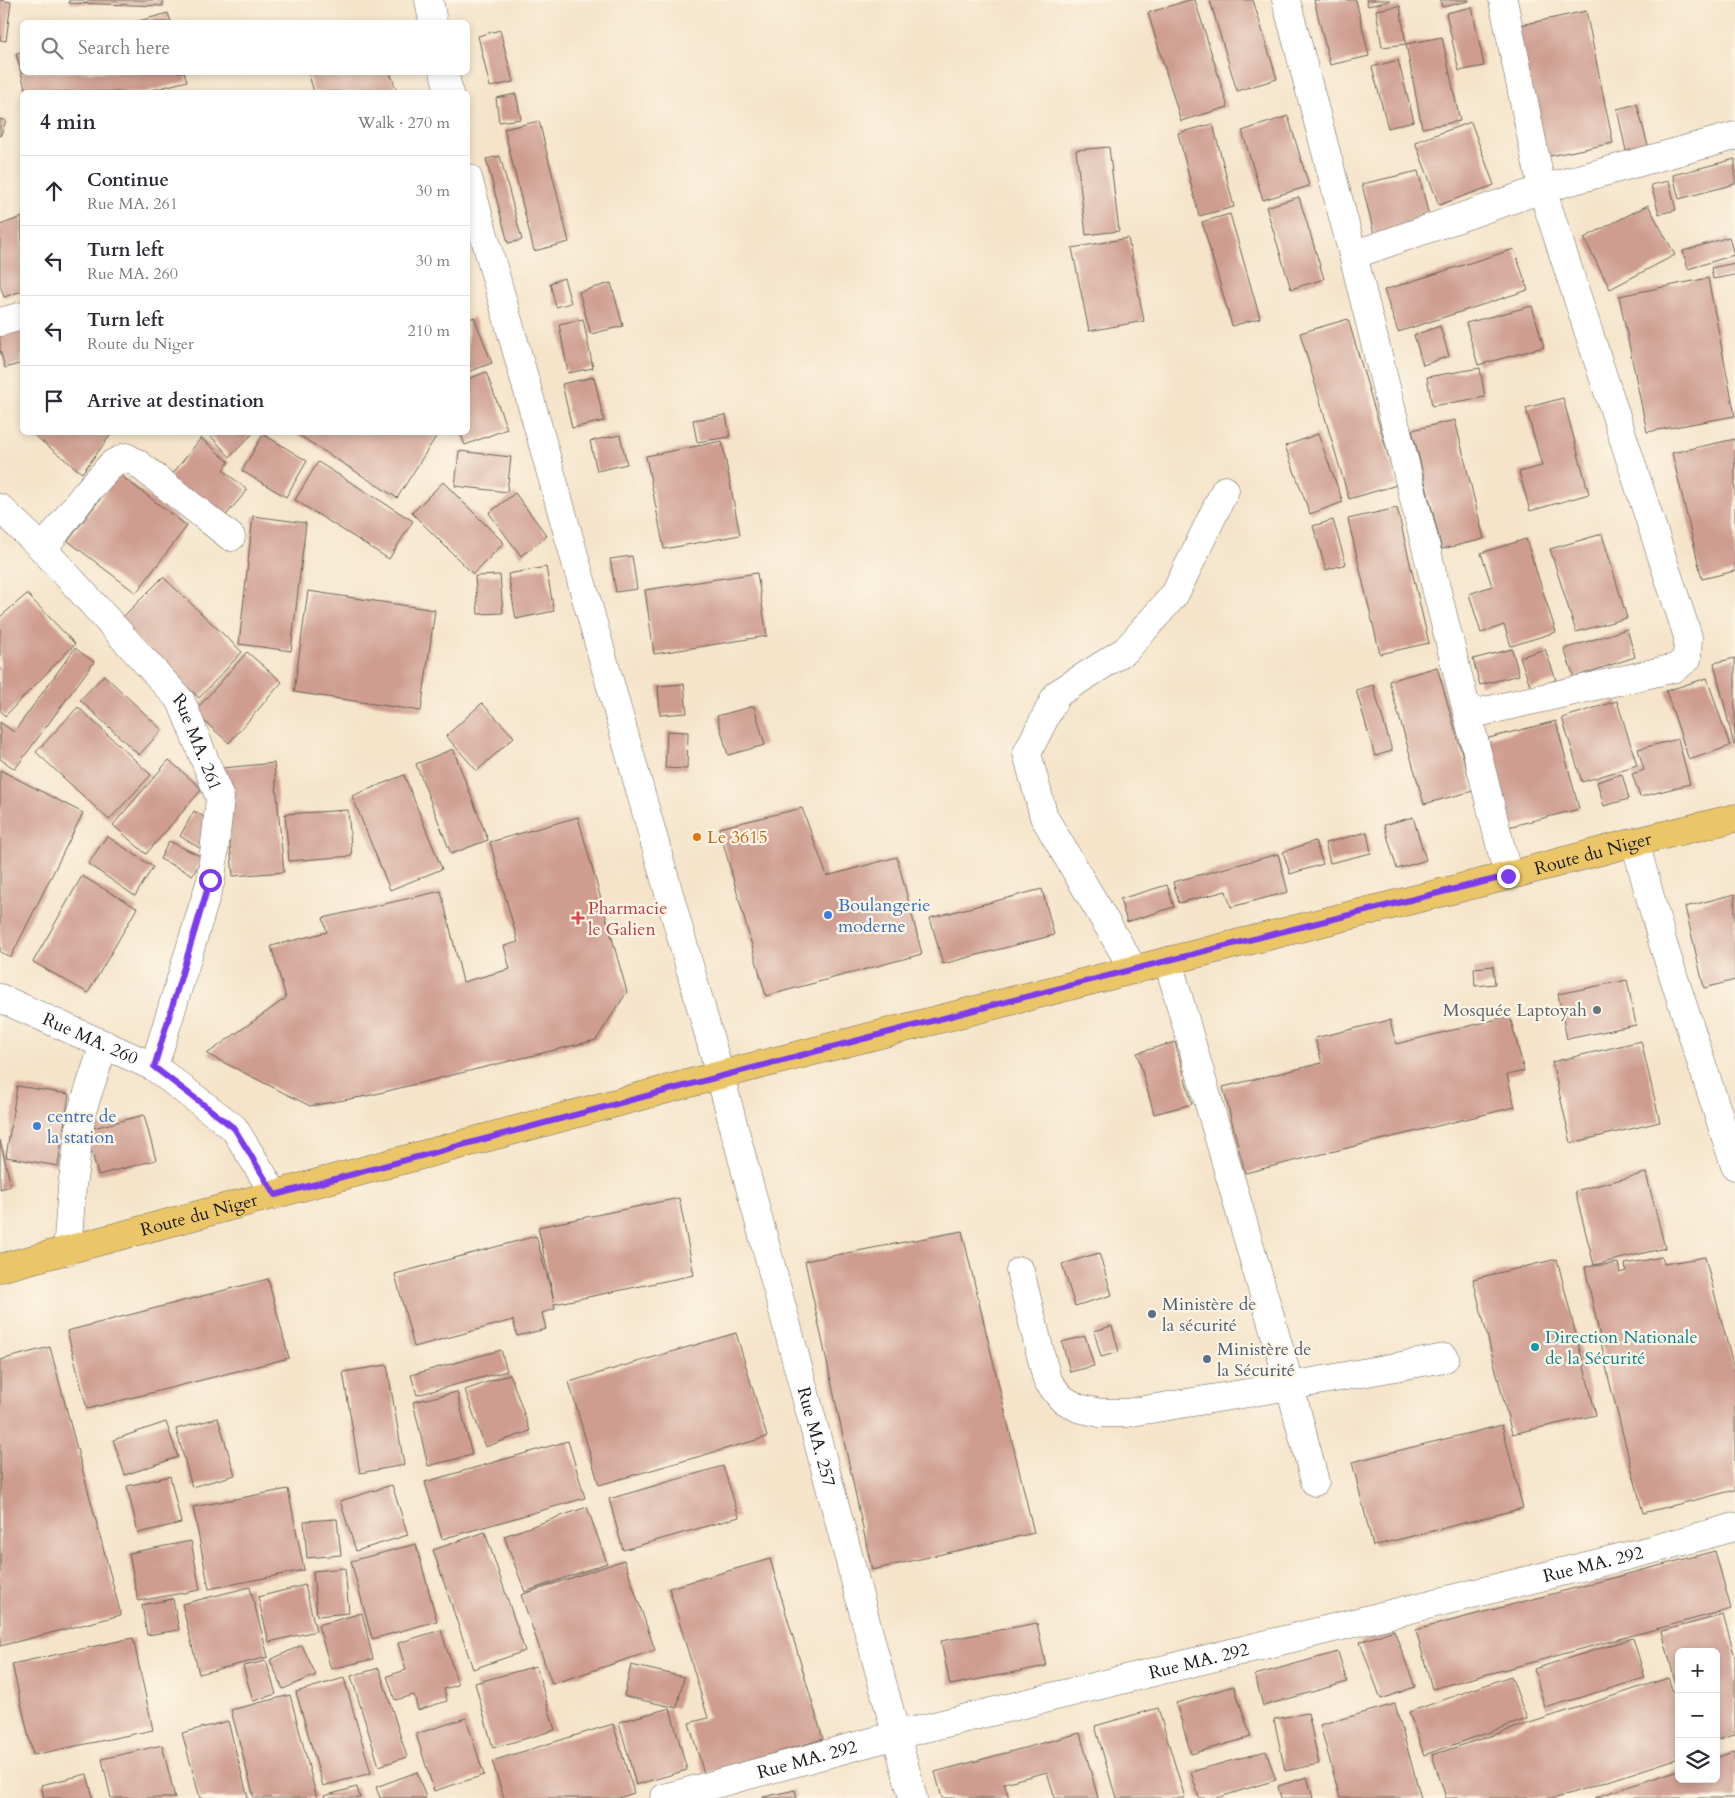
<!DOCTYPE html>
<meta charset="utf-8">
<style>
body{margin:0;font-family:Cardo,serif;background:#f2f2f3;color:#2b2b33}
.controls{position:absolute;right:15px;bottom:15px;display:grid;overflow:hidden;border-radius:8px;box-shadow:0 2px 8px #0003}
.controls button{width:45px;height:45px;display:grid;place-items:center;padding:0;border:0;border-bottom:1px solid #e1e1e2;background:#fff;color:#2b2b33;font:25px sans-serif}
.stop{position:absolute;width:15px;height:15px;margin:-11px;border:4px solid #7c3aed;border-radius:50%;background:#fff}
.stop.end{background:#7c3aed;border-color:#fff;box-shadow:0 1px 5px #0008}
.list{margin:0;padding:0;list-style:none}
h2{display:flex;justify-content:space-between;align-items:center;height:65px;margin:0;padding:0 20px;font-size:21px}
h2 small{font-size:16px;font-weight:400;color:#7c7c81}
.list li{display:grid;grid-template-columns:32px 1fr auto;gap:15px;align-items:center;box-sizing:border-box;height:70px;padding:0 20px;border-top:1px solid #e1e1e2}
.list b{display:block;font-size:19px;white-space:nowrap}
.list p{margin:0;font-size:16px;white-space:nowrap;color:#7c7c81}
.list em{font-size:16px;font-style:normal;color:#7c7c81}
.icon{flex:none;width:28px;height:28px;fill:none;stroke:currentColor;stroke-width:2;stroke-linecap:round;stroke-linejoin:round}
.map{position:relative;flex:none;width:1735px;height:1798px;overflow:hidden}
.search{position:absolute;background:#fff;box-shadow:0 2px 8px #0003;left:20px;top:20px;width:450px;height:55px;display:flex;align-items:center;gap:12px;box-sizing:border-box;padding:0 18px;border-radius:8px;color:#7c7c81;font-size:19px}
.panel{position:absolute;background:#fff;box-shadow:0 2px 8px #0003;left:20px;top:90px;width:450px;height:345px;border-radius:8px}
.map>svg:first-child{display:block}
</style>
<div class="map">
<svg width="1735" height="1798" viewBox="0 0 1735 1798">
<rect width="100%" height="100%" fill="#fcf5e5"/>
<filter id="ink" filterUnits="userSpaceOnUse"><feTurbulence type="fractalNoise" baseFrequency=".02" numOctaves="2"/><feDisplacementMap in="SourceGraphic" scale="10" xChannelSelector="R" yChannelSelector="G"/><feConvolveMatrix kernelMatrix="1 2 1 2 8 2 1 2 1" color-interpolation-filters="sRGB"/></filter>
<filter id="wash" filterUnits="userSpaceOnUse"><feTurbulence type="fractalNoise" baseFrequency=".0096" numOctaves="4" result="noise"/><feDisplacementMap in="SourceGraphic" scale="20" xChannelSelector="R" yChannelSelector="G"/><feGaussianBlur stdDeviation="1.12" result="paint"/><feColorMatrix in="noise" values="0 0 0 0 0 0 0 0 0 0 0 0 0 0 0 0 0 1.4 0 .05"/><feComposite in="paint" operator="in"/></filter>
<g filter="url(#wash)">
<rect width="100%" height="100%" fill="#f5e4ca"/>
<g id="blocks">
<g fill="#ce9d90">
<polygon points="0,0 11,2 6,41 0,40"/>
<polygon points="69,0 163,0 163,6 69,3"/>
<polygon points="1189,0 1195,0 1228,107 1181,121 1148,13"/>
<polygon points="1213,0 1253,0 1277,79 1237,91 1210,1"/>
<polygon points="1314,0 1356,0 1369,56 1330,65"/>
<polygon points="1366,0 1390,0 1390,1 1368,6"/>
<polygon points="1440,0 1469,0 1469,1 1442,7"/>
<polygon points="1400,6 1406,44 1382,47 1376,10"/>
<polygon points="1472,7 1484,66 1459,71 1446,13"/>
<polygon points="1586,11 1613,143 1540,158 1512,27"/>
<polygon points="168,13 171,22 135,22"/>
<polygon points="500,30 513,82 490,87 478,36"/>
<polygon points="1442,37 1460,121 1422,128 1406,44"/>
<polygon points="22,52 22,72 184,72 187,81 145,92 26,92 16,53"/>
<polygon points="1398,60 1414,121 1388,128 1372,67"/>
<polygon points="316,72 390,72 397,92 314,92 309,75"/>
<polygon points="516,94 521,119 499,122 496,98"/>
<polygon points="1637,104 1648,146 1626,151 1617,109"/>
<polygon points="1288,116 1309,186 1263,200 1242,131"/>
<polygon points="0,119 6,121 0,137"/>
<polygon points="539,121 569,242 534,251 504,129"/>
<polygon points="1471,122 1494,185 1439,205 1415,142"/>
<polygon points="1213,124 1234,207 1199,216 1178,133"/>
<polygon points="1109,147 1119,231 1086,235 1076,150"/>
<polygon points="500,156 522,240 508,243 486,159"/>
<polygon points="1735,159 1735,184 1679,199 1673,175"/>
<polygon points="1418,171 1431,225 1375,238 1362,184"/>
<polygon points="1669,181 1676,210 1659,214 1651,185"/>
<polygon points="1299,197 1324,279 1291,289 1266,207"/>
<polygon points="1648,205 1675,255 1610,289 1584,238"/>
<polygon points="1230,214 1260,318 1232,326 1202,222"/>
<polygon points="22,217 22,291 4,297 0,285 0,225"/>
<polygon points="1729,237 1734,255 1688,269 1683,251"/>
<polygon points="1128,238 1144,321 1089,331 1072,248"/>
<polygon points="1514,249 1528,290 1398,332 1384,290"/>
<polygon points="1735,263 1735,275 1713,279 1711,268"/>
<polygon points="564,278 571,303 556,307 550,283"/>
<polygon points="1708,278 1735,416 1647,432 1619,296"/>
<polygon points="611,283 623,326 591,334 579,292"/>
<polygon points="1532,306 1544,347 1478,365 1466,323"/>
<polygon points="474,317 492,363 468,372 468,320"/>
<polygon points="583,319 593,368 568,373 559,324"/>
<polygon points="1348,319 1397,485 1349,499 1300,333"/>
<polygon points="1440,326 1449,356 1423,365 1414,335"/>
<polygon points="22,328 22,363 5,368 0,350 0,335"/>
<polygon points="1480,368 1485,397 1432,406 1427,377"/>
<polygon points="486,372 507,429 465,445 460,432 468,432 468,379"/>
<polygon points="594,377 604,421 572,428 562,384"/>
<polygon points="1563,398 1589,494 1530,511 1519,472 1542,466 1526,408"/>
<polygon points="726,415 730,437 697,442 693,420"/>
<polygon points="1455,420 1484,539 1442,549 1412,430"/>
<polygon points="30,432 113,432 82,473"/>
<polygon points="207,432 254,432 230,457"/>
<polygon points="294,432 439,432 397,498"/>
<polygon points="263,434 307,461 286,497 242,471"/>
<polygon points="1318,434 1343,502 1310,514 1285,446"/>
<polygon points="620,435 627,464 597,471 590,441"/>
<polygon points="201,438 229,462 223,470 247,490 218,525 166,482"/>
<polygon points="1735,439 1735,571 1702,579 1672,453"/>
<polygon points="722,441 740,535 664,549 646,456"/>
<polygon points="459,451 511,457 507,492 455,486"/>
<polygon points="318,462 413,521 389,559 295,500"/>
<polygon points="119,474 187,526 136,593 68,541"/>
<polygon points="443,482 504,543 473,574 412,513"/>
<polygon points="515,493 547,536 521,556 489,513"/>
<polygon points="1397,508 1429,643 1380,654 1348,519"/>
<polygon points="253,516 306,523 291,651 239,644"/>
<polygon points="1333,520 1346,564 1326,570 1313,526"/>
<polygon points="1602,534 1627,618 1576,632 1550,549"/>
<polygon points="1526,539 1556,632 1511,646 1504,625 1481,633 1469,594 1492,586 1481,553"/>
<polygon points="632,556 637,589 616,592 610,559"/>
<polygon points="546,567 554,611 516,619 508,574"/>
<polygon points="757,573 767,636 654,654 645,590"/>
<polygon points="500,575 503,613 478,614 475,576"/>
<polygon points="163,577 242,652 199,698 119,621"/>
<polygon points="308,591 435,610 421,711 294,692"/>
<polygon points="27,594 75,644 5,716 0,710 0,617"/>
<polygon points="1627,629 1635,657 1574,677 1564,649"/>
<polygon points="75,648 94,662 15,769 0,759 0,722 14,732"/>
<polygon points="1512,649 1519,675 1480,685 1473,659"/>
<polygon points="1545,649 1556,680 1531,688 1520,657"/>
<polygon points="247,652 282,682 229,743 194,712"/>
<polygon points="1735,658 1735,745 1734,745 1714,663"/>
<polygon points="1437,667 1473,791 1424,804 1389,681"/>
<polygon points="104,675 162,730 139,755 80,700"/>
<polygon points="1707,678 1730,746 1689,760 1666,691"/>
<polygon points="684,684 687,713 660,715 658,686"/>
<polygon points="1373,685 1392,751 1375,756 1356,690"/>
<polygon points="1617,701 1637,765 1582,782 1562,718"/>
<polygon points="482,703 514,737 477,771 446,736"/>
<polygon points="754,706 765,745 728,755 717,716"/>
<polygon points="78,707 151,775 109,820 36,752"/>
<polygon points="1556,721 1579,809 1504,828 1481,740"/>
<polygon points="667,731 688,732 687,769 665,768"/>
<polygon points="1678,739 1690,784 1640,797 1632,774 1644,770 1638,749"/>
<polygon points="453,749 488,840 451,854 416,764"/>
<polygon points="169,760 202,789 146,854 113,825"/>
<polygon points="274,763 284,872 233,876 223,768"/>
<polygon points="0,770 83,813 11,957 0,952"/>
<polygon points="1622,774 1629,799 1604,806 1597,782"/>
<polygon points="404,775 442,869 390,890 352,796"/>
<polygon points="802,808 827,876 897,857 922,954 766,996 719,828"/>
<polygon points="348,810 352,856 289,861 285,814"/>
<polygon points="194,811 216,824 201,849 180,836"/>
<polygon points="578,817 627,992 596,1040 367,1096 310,1106 207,1054 286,998 271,946 327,932 323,918 441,891 463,982 510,969 504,946 518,942 490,842"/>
<polygon points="1413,817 1426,860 1397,869 1384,825"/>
<polygon points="1367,832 1371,853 1330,863 1325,843"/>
<polygon points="107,836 153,867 135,896 88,864"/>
<polygon points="169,841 202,857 193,875 160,859"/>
<polygon points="1315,841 1323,864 1290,874 1283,852"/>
<polygon points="1278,854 1288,892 1231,907 1226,891 1179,903 1173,882"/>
<polygon points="82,876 137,908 88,993 33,962"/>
<polygon points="1167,885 1174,907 1127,922 1120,899"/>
<polygon points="1042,889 1054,935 943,964 930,918"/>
<polygon points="1735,894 1735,980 1704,988 1685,907"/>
<polygon points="1493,966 1495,984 1475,986 1474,968"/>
<polygon points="1627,980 1636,1025 1567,1039 1558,994"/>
<polygon points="1510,1016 1524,1071 1507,1075 1515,1107 1245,1173 1223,1087 1322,1063 1315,1038 1390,1020 1396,1044"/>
<polygon points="1641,1041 1660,1122 1571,1143 1552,1062"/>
<polygon points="1175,1042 1192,1104 1154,1114 1137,1053"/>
<polygon points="17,1086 69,1094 58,1166 6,1157"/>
<polygon points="144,1115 156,1160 98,1175 86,1130"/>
<polygon points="0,1140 11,1186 0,1189"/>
<polygon points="1646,1173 1665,1248 1594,1265 1575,1191"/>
<polygon points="679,1198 694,1275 554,1304 555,1309 542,1313 546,1329 517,1336 513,1320 414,1347 395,1274 536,1236 554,1301 538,1227"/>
<polygon points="962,1231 1034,1533 872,1570 805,1261"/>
<polygon points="1099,1253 1112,1295 1075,1306 1062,1264"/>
<polygon points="1662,1257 1664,1264 1705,1257 1735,1373 1735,1490 1643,1513 1609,1380 1585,1267 1618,1263 1620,1273 1626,1271 1625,1264"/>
<polygon points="1557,1259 1596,1415 1512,1434 1473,1279"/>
<polygon points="268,1279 289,1358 87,1409 67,1331"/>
<polygon points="1112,1326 1119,1352 1101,1357 1094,1331"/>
<polygon points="736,1333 767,1437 599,1485 569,1382"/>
<polygon points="1085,1336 1094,1366 1070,1372 1062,1342"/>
<polygon points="50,1347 121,1615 0,1646 0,1360"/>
<polygon points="501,1350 507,1371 417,1395 411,1375"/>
<polygon points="387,1365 404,1465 360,1473 343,1372"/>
<polygon points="510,1374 530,1431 485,1447 465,1390"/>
<polygon points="457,1392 472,1455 428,1466 413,1402"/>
<polygon points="218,1418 235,1475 192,1487 176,1429"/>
<polygon points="166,1422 178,1457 125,1475 113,1440"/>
<polygon points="1502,1425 1523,1508 1373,1546 1352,1462"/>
<polygon points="568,1441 585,1498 442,1539 425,1482"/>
<polygon points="723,1466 739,1517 623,1550 609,1499"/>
<polygon points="170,1476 181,1523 138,1533 127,1486"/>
<polygon points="392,1485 408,1535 356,1551 340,1501"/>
<polygon points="288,1489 304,1570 209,1589 193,1507"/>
<polygon points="587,1507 607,1563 525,1592 504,1536"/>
<polygon points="337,1519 341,1555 307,1558 304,1521"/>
<polygon points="485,1532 525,1651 473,1669 433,1550"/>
<polygon points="191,1541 200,1590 138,1601 129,1553"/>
<polygon points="416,1544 437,1621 372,1639 351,1561"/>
<polygon points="1715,1551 1731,1609 1432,1689 1416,1630"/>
<polygon points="770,1559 823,1739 704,1774 689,1723 708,1718 669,1588"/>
<polygon points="624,1560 655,1650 552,1684 521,1595"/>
<polygon points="345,1568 349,1613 317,1616 313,1571"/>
<polygon points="305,1585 316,1631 269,1642 258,1597"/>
<polygon points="250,1587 268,1657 199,1674 182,1604"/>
<polygon points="173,1599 179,1630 147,1635 142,1605"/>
<polygon points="362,1613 373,1659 331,1669 318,1625"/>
<polygon points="1723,1615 1735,1657 1735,1735 1716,1740 1716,1652 1679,1652 1678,1693 1662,1631"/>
<polygon points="1037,1623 1046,1666 950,1685 941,1641"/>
<polygon points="441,1630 458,1685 444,1689 447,1701 418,1710 414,1695 395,1700 387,1676 406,1670 398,1643"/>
<polygon points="1394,1630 1415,1687 1381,1699 1360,1642"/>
<polygon points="133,1638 153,1730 33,1755 12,1664"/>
<polygon points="1633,1638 1645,1678 1545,1708 1534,1669"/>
<polygon points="302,1645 316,1675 283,1689 270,1660"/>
<polygon points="1338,1652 1347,1682 1263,1706 1255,1675"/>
<polygon points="266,1661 276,1694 253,1701 243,1666"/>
<polygon points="631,1665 684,1677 677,1708 624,1696"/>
<polygon points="536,1666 555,1730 493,1748 475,1683"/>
<polygon points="379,1668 407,1757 379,1766 351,1676"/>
<polygon points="1511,1676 1527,1719 1424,1755 1409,1712"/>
<polygon points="344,1678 371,1773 323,1786 296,1692"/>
<polygon points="1668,1678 1679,1709 1679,1758 1556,1798 1446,1798 1432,1755"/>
<polygon points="1234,1686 1251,1737 1191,1754 1176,1703"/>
<polygon points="290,1695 317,1798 254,1798 231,1710"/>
<polygon points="1395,1704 1421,1798 1340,1798 1320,1725"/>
<polygon points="670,1708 687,1770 636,1785 619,1722"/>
<polygon points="1158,1708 1185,1798 1116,1798 1095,1726"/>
<polygon points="1308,1713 1319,1764 1285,1771 1274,1719"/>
<polygon points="466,1718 484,1775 434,1791 416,1734"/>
<polygon points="228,1721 248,1798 200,1798 182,1733"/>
<polygon points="613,1724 634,1793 619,1798 504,1798 492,1761"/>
<polygon points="1080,1733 1098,1798 1055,1798 1047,1772 1004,1783 1009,1798 942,1798 935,1772"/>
<polygon points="162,1745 175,1798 111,1798 102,1759"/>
<polygon points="1266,1751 1276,1780 1216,1798 1199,1798 1191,1772"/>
<polygon points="1735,1751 1735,1798 1594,1798 1679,1770 1679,1779 1716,1779 1716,1758"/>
<polygon points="417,1772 426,1798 380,1798 376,1787"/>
<polygon points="87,1774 93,1798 44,1798 41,1785"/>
<polygon points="1307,1777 1313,1798 1281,1798 1278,1786"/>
<polygon points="357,1787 360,1798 325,1798 324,1796"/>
<polygon points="795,1790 797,1798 763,1798 763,1797"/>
</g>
</g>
</g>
<g filter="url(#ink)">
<use href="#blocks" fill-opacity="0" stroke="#686259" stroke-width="1"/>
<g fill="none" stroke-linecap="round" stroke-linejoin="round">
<g stroke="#686259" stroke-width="29">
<g id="minor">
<polyline points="429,0 433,22"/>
<polyline points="1286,0 1353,255 1508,876"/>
<polyline points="444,72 449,92"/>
<path id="s1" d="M 468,178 L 720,1075 L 913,1798"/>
<polyline points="1353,255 1542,189 1735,136"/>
<polyline points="0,322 22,316"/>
<path id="s2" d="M 0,508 L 43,549 L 181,701 L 220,798 L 211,880 L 154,1067"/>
<polyline points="43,549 85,494 112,464 126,457 137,463 231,537"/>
<polyline points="1468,715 1675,668 1687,659 1688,637 1542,189 1503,0"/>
<polyline points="1635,842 1663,944 1735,1166"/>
<polyline points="1168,961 1290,1386 1315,1482"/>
<polyline points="1134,970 1044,817 1027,753 1057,694 1126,650 1175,594 1225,490"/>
<path id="s3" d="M 0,998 L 154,1067 L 234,1128 L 275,1195"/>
<polyline points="67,1251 72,1187 82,1111 104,1044"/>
<polyline points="1020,1271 1047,1380 1061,1398 1078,1408 1100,1413 1126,1413 1290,1386 1445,1358"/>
<path id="s4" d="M 664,1798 L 897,1735 L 1643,1552 L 1735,1527"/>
</g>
</g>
<g stroke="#686259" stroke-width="29">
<g id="major">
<path id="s5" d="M 0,1268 L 720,1075 L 1168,961 L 1508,876 L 1635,842 L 1735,818"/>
</g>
</g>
<use href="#minor" stroke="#fff" stroke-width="28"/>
<use href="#major" stroke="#ebc669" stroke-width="28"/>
</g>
</g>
<g fill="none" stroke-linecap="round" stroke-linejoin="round" filter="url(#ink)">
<path stroke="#7c3aed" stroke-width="6" d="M 210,880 L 154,1067 L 234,1128 L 275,1195 C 685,1085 1096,976 1508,876"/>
</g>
<circle fill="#e8710a" stroke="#fcf5e5" stroke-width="2" cx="697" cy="837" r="5"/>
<g fill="#3f7fe0" stroke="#fcf5e5" stroke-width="2">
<circle cx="828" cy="915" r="5"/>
<circle cx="37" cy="1126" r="5"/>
</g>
<path fill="#e0444e" stroke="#fcf5e5" stroke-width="2" d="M575.5 910.5h5v5h5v5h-5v5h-5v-5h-5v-5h5z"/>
<circle fill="#6b7280" stroke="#fcf5e5" stroke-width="2" cx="1597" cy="1010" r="5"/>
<g fill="#5c6f8a" stroke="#fcf5e5" stroke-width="2">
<circle cx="1152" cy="1314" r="5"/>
<circle cx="1207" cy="1359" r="5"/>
</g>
<circle fill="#0f9aa8" stroke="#fcf5e5" stroke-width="2" cx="1535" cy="1347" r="5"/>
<g text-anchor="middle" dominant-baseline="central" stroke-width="4.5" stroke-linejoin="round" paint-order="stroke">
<g font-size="18" fill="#1c1c1c" stroke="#fcf5e5">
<text stroke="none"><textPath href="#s2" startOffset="309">Rue MA. 261</textPath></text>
<text stroke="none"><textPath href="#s5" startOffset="1646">Route du Niger</textPath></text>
<text stroke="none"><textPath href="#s3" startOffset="99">Rue MA. 260</textPath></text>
<text stroke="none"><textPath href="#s5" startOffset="206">Route du Niger</textPath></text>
<text stroke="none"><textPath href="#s1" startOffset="1306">Rue MA. 257</textPath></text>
<text stroke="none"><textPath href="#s4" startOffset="958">Rue MA. 292</textPath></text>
<text stroke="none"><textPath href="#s4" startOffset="552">Rue MA. 292</textPath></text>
<text stroke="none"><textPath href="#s4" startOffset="148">Rue MA. 292</textPath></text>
</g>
<g font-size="18" fill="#c56008" stroke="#fcf5e5" text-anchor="start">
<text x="707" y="837">Le 3615</text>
</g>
<g font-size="18" fill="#366cbe" stroke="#fcf5e5" text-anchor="start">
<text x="838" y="905">Boulangerie<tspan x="838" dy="21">moderne</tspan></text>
<text x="47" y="1116">centre de<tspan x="47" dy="21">la station</tspan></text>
</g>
<g font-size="18" fill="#be3a42" stroke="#fcf5e5" text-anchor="start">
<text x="588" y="908">Pharmacie<tspan x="588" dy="21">le Galien</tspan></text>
</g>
<g font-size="18" fill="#5b616d" stroke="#fcf5e5" text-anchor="end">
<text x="1587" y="1010">Mosquée Laptoyah</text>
</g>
<g font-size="18" fill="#4e5e75" stroke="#fcf5e5" text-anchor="start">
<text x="1162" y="1304">Ministère de<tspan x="1162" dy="21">la sécurité</tspan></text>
<text x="1217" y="1349">Ministère de<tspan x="1217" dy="21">la Sécurité</tspan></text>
</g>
<g font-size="18" fill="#0d838f" stroke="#fcf5e5" text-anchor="start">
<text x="1545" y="1337">Direction Nationale<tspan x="1545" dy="21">de la Sécurité</tspan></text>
</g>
</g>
</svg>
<div class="controls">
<button>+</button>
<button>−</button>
<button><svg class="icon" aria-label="layers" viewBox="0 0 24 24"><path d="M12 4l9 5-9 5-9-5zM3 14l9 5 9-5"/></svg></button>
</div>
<div class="stop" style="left:210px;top:880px"></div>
<div class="stop end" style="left:1508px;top:876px"></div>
<div class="search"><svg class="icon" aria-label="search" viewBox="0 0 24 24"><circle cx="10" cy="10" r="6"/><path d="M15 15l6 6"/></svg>Search here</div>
<section class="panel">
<h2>4 min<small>Walk · 270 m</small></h2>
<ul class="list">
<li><svg class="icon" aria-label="ahead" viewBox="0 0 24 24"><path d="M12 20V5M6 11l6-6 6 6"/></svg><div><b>Continue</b><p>Rue MA. 261</p></div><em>30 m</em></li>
<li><svg class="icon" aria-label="left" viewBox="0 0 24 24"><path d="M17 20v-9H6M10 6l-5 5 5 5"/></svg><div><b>Turn left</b><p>Rue MA. 260</p></div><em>30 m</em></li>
<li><svg class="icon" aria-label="left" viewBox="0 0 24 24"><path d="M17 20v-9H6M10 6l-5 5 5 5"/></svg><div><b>Turn left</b><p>Route du Niger</p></div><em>210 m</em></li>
<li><svg class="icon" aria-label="arrive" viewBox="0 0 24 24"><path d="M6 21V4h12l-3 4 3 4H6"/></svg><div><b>Arrive at destination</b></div></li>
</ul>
</section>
</div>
